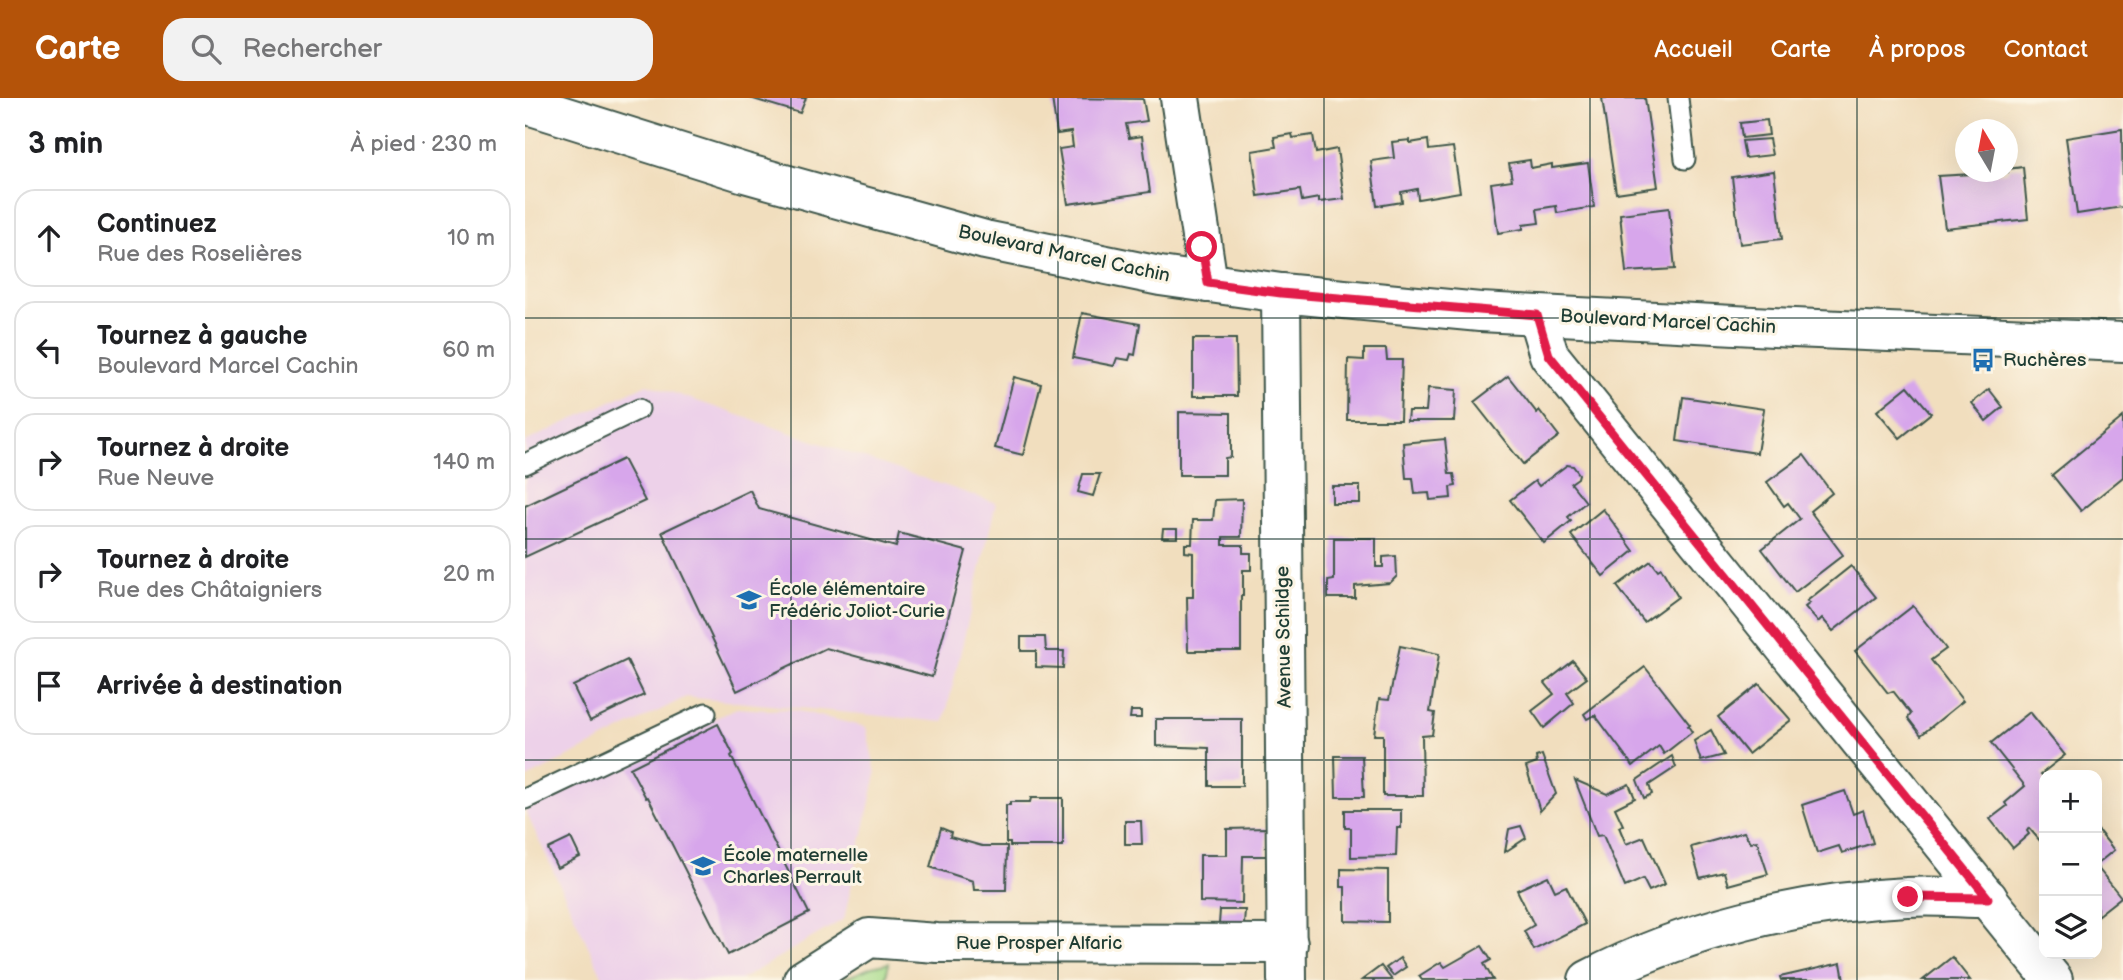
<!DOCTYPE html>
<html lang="fr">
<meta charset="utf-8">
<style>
body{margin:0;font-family:"Balsamiq Sans",sans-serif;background:#f2f2f2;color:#202124}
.controls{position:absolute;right:21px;bottom:21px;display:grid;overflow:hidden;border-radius:14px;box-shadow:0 7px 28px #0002}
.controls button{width:63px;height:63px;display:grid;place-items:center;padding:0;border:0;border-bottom:2px solid #e0e0e0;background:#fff;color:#202124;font:35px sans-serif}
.compass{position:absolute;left:1430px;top:21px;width:63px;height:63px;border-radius:50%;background:#fff;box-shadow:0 7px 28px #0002;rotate:350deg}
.stop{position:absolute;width:21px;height:21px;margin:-16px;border:5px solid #e11d48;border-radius:50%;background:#fff}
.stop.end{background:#e11d48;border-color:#fff;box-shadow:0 2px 7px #0008}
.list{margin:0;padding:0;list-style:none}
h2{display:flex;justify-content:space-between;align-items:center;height:91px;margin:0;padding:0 28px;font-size:30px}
h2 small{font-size:23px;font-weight:400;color:#757577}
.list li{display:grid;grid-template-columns:46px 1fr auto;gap:21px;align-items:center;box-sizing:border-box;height:98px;margin:0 14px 14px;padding:0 14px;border:2px solid #e0e0e0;border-radius:21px}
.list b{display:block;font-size:26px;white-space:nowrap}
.list p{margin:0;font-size:23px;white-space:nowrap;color:#757577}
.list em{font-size:23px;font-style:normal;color:#757577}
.icon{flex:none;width:38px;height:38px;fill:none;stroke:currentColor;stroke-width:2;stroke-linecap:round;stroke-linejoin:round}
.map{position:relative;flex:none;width:1598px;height:882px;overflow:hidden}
header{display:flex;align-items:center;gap:42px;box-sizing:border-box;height:98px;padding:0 35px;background:#b45309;color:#fff}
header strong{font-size:33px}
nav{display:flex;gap:38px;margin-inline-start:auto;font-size:24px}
.search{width:490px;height:63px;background:#f2f2f2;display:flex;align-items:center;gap:18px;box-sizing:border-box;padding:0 24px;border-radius:21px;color:#757577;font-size:26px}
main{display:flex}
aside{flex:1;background:#fff}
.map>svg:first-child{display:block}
</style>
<header>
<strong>Carte</strong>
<div class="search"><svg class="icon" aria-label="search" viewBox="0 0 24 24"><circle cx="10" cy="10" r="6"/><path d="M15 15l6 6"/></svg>Rechercher</div>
<nav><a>Accueil</a><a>Carte</a><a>À propos</a><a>Contact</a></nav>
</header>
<main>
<aside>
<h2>3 min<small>À pied · 230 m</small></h2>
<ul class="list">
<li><svg class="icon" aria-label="ahead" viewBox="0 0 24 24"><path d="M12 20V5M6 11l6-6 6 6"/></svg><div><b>Continuez</b><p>Rue des Roselières</p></div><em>10 m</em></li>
<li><svg class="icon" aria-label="left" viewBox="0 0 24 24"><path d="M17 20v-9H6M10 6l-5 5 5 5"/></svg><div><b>Tournez à gauche</b><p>Boulevard Marcel Cachin</p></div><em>60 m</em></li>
<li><svg class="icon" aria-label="right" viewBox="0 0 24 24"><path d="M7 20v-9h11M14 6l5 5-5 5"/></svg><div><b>Tournez à droite</b><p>Rue Neuve</p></div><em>140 m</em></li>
<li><svg class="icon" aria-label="right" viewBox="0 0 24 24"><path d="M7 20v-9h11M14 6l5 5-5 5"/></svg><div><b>Tournez à droite</b><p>Rue des Châtaigniers</p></div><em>20 m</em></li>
<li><svg class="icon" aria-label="arrive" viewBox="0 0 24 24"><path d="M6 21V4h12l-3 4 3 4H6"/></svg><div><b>Arrivée à destination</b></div></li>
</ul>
</aside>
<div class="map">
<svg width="1598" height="882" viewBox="0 0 1598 882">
<rect width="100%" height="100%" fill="#fcf5e5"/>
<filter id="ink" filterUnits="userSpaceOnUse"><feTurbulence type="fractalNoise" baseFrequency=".0143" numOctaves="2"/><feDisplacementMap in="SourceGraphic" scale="14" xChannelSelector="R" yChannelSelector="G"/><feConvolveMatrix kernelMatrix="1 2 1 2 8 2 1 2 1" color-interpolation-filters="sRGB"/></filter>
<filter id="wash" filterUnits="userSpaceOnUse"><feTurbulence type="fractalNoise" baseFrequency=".00686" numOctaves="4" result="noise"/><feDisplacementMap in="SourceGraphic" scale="28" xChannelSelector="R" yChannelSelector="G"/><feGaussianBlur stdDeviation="1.57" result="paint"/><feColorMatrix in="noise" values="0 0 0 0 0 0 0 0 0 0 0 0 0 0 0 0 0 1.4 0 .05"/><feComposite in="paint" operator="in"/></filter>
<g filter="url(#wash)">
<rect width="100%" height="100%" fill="#f1debe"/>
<g fill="#edd1e9">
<polygon points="122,286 471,405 419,624 161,599 0,681 0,344"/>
<polygon points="212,610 242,612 265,611 341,629 351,676 319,821 215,882 79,882 0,712"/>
</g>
<polygon fill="#a7db8b" stroke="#638c60" stroke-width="2" points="364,865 360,882 316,882 347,869"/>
<g id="blocks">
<g fill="#d7a6eb">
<polygon points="225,0 281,0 275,15"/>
<polygon points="527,0 618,1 622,23 601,26 604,40 617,38 625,94 543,106 534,51 548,49 546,34 532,36"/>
<polygon points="1077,0 1120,0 1133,89 1091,95"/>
<polygon points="1242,22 1244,37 1217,40 1215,25"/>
<polygon points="1597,31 1598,109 1552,116 1541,40"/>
<polygon points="767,36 768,40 788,37 791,55 812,51 819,101 794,104 794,100 777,103 775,92 733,98 727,53 751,49 749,39"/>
<polygon points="1244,41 1247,57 1220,60 1217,43"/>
<polygon points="885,42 885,45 903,42 904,52 928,49 935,94 893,101 892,91 876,94 877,104 852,108 846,63 869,60 867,44"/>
<polygon points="1005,62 1006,70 1027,66 1027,70 1063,65 1069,109 1032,115 1031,108 1012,111 1014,125 998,127 998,131 973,135 966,85 987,82 984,65"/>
<polygon points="1498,69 1503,121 1420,130 1413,78 1483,74 1483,71"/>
<polygon points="1249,73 1257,141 1215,146 1207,79"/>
<polygon points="1144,110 1150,171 1101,174 1095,116"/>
<polygon points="557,215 615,226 610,257 606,256 604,262 592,260 589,268 548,260"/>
<polygon points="668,241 711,241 712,298 668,298"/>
<polygon points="839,251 861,251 862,262 877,262 875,322 822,322 823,261 839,262"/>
<polygon points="983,278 1012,315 1014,312 1034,338 998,366 949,304"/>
<polygon points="489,279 516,286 498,357 470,350"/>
<polygon points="1383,288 1406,315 1375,340 1352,313"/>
<polygon points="903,290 931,292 929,323 882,323 883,313 901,313"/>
<polygon points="1464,291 1478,309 1461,323 1447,305"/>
<polygon points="1158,299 1239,311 1232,355 1152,343"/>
<polygon points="654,314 706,315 706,359 700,360 700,377 654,377"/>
<polygon points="1598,319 1598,379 1556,413 1527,377"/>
<polygon points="920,341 924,376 929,376 931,388 925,389 926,400 905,402 904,395 890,396 888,380 881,380 878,345"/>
<polygon points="1279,357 1307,395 1285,413 1318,457 1270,494 1237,451 1275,421 1263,405 1259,408 1242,384"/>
<polygon points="98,361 120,403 0,459 0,408"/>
<polygon points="1042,367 1048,368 1054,376 1053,380 1046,385 1061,404 1043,419 1046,423 1019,445 985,402 1010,383 1014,388"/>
<polygon points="558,376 575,376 568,398 553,394"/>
<rect x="807" y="388" width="28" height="17"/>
<polygon points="225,392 234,411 371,449 374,435 441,453 407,579 301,550 212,593 137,434"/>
<polygon points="717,401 716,439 698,439 698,447 718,447 718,455 726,455 726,472 718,472 718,498 716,498 716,553 663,553 662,499 668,499 668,455 660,454 660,446 667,446 668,422 688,422 690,402"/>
<polygon points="1078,411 1109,453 1078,478 1046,437"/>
<polygon points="638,431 652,431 652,440 637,440"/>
<polygon points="809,440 851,440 851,469 858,469 858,459 871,458 872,478 865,485 830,488 830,500 803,500 803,483 809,482"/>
<polygon points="1126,463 1133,472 1136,470 1153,499 1119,524 1092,488"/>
<polygon points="1326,468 1351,499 1308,533 1297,520 1293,524 1280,509 1285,505 1282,503"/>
<polygon points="1388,508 1421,551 1406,562 1438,603 1396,637 1383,620 1386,616 1368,593 1363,595 1330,553"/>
<polygon points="496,539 520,539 521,553 539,553 538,570 511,569 511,553 496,553"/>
<polygon points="875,548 914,556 905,614 910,615 907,637 897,638 898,698 858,698 858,637 849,637 854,601 864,602"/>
<polygon points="102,562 119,597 65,623 48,588"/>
<polygon points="1048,563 1062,580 1042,595 1049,605 1019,630 1007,613 1029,596 1020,585"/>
<polygon points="1120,569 1165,627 1163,628 1167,634 1139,656 1134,648 1108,668 1070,617 1062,621 1059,616"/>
<polygon points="1234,586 1266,622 1223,656 1193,619"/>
<polygon points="606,613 616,613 616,620 605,620"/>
<polygon points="1505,614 1540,657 1516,676 1519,679 1519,741 1516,744 1504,730 1502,733 1504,736 1488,750 1465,721 1482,708 1480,705 1500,688 1466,645"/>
<polygon points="631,621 717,621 717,688 684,688 684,650 631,648"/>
<polygon points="193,626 208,656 206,658 284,815 203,857 123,699 121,700 105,670"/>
<polygon points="1186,632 1199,657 1176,663 1169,643"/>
<polygon points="1017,657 1031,696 1015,713 1001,669 1012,665 1011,659"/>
<polygon points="810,658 837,658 839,699 811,699"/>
<polygon points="1147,658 1151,669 1124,687 1127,696 1119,700 1112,682"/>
<polygon points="1050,682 1082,696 1104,686 1110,700 1090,710 1098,727 1094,729 1101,746 1119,739 1140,786 1124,793 1118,781 1100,789 1078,737 1072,738"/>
<polygon points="1320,693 1328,716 1338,712 1348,745 1317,755 1314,748 1292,755 1277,707"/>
<polygon points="506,700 538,700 538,748 485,748 485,745 481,745 481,707 485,707 485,704 505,704"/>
<polygon points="820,712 876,712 876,730 872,730 871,758 826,759 826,730 820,730"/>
<polygon points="600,723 616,723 617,746 600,746"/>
<polygon points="996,728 1001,740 980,754 984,731"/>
<polygon points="416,730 426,734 425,739 457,748 482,748 481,792 449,792 448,783 405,769"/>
<polygon points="741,730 741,758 718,758 717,805 675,804 675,757 702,757 702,731"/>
<polygon points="1572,731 1589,752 1572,766"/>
<polygon points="1219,734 1225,744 1232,743 1243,776 1203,787 1199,774 1175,780 1166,749"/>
<polygon points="46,740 55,759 32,770 23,751"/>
<polygon points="1572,769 1596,799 1572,818"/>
<polygon points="816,771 863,772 863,824 820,823 820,789 816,789"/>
<polygon points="1023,778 1030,793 1041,788 1060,826 1009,852 999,833 1009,827 992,792"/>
<polygon points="695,812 720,812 719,826 694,826"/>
<polygon points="957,848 966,862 959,866 968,882 897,882 894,878 916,864 920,869"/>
<polygon points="1427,859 1445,882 1398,882"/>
<polygon points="875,860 881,869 868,878 861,870"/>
<polygon points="1316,865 1319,882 1256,882 1255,879"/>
<polygon points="856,868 867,882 837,882"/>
</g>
</g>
</g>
<g filter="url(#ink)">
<use href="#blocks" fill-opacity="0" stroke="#3e5549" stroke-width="2"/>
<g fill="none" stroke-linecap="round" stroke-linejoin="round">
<g stroke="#3e5549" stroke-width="23">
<g id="lane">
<polyline points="1153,0 1160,61"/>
<polyline points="0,366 114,311"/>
<polyline points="0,701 181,615"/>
</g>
</g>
<g stroke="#3e5549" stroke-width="42">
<g id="street">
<polyline points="655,0 683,185"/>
<polyline points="0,6 220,75 460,142 635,178 756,195 955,214 1269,230 1598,244"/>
<polyline points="756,195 762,882"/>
<polyline points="1012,217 1024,257 1528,882"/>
<polyline points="278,882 344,840 412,845 763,846"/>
<path d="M 1063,882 C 1161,831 1273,804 1382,799 C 1409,797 1436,800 1463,800"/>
</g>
</g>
<use href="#lane" stroke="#fff" stroke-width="19"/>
<use href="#street" stroke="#fff" stroke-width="38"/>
</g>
</g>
<g fill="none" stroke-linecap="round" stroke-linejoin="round" filter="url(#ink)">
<polyline stroke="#e11d48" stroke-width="9" points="677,149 683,185 756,195 1012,217 1024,257 1463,800 1383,799"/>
</g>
<path fill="none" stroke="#1f3d34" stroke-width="2" stroke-opacity="0.55" d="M 266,0 L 266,882M 533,0 L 533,882M 799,0 L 799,882M 1065,0 L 1065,882M 1332,0 L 1332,882M 0,220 L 1598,220M 0,441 L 1598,441M 0,662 L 1598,662"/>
<defs>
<g id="bus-bare" transform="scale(1.89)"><path d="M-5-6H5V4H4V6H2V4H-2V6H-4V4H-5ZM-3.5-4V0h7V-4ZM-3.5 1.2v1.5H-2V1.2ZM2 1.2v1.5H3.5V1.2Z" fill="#1f6fb2" stroke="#fcf5e5" stroke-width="2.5" paint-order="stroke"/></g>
<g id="school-bare" transform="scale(1.89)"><path d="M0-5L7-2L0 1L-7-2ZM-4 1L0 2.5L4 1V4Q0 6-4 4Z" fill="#1f6fb2" stroke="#fcf5e5" stroke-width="2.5" paint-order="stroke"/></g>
</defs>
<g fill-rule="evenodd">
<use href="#bus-bare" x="1458" y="262"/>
<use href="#school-bare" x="224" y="502"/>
<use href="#school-bare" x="178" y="768"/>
</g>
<g text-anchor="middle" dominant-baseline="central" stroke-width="6" stroke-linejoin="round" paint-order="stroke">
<g font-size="19" fill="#1f3d34" stroke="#fcf5e5">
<text transform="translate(539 156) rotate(12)">Boulevard Marcel Cachin</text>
<text transform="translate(1143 224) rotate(3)">Boulevard Marcel Cachin</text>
<text transform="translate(759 539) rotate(-91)">Avenue Schildge</text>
<text x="514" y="845">Rue Prosper Alfaric</text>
</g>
<g font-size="19" fill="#1f3d34" stroke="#fcf5e5" text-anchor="start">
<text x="1478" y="262">Ruchères</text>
<text x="244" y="491">École élémentaire<tspan x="244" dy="22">Frédéric Joliot-Curie</tspan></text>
<text x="198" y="757">École maternelle<tspan x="198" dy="22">Charles Perrault</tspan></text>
</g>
</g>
</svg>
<div class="controls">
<button>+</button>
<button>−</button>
<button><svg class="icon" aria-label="layers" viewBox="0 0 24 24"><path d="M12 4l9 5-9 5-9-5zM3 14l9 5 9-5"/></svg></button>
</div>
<svg class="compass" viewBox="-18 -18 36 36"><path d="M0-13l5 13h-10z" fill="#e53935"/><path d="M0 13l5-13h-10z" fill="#757577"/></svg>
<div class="stop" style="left:677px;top:149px"></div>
<div class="stop end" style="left:1383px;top:799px"></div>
</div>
</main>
